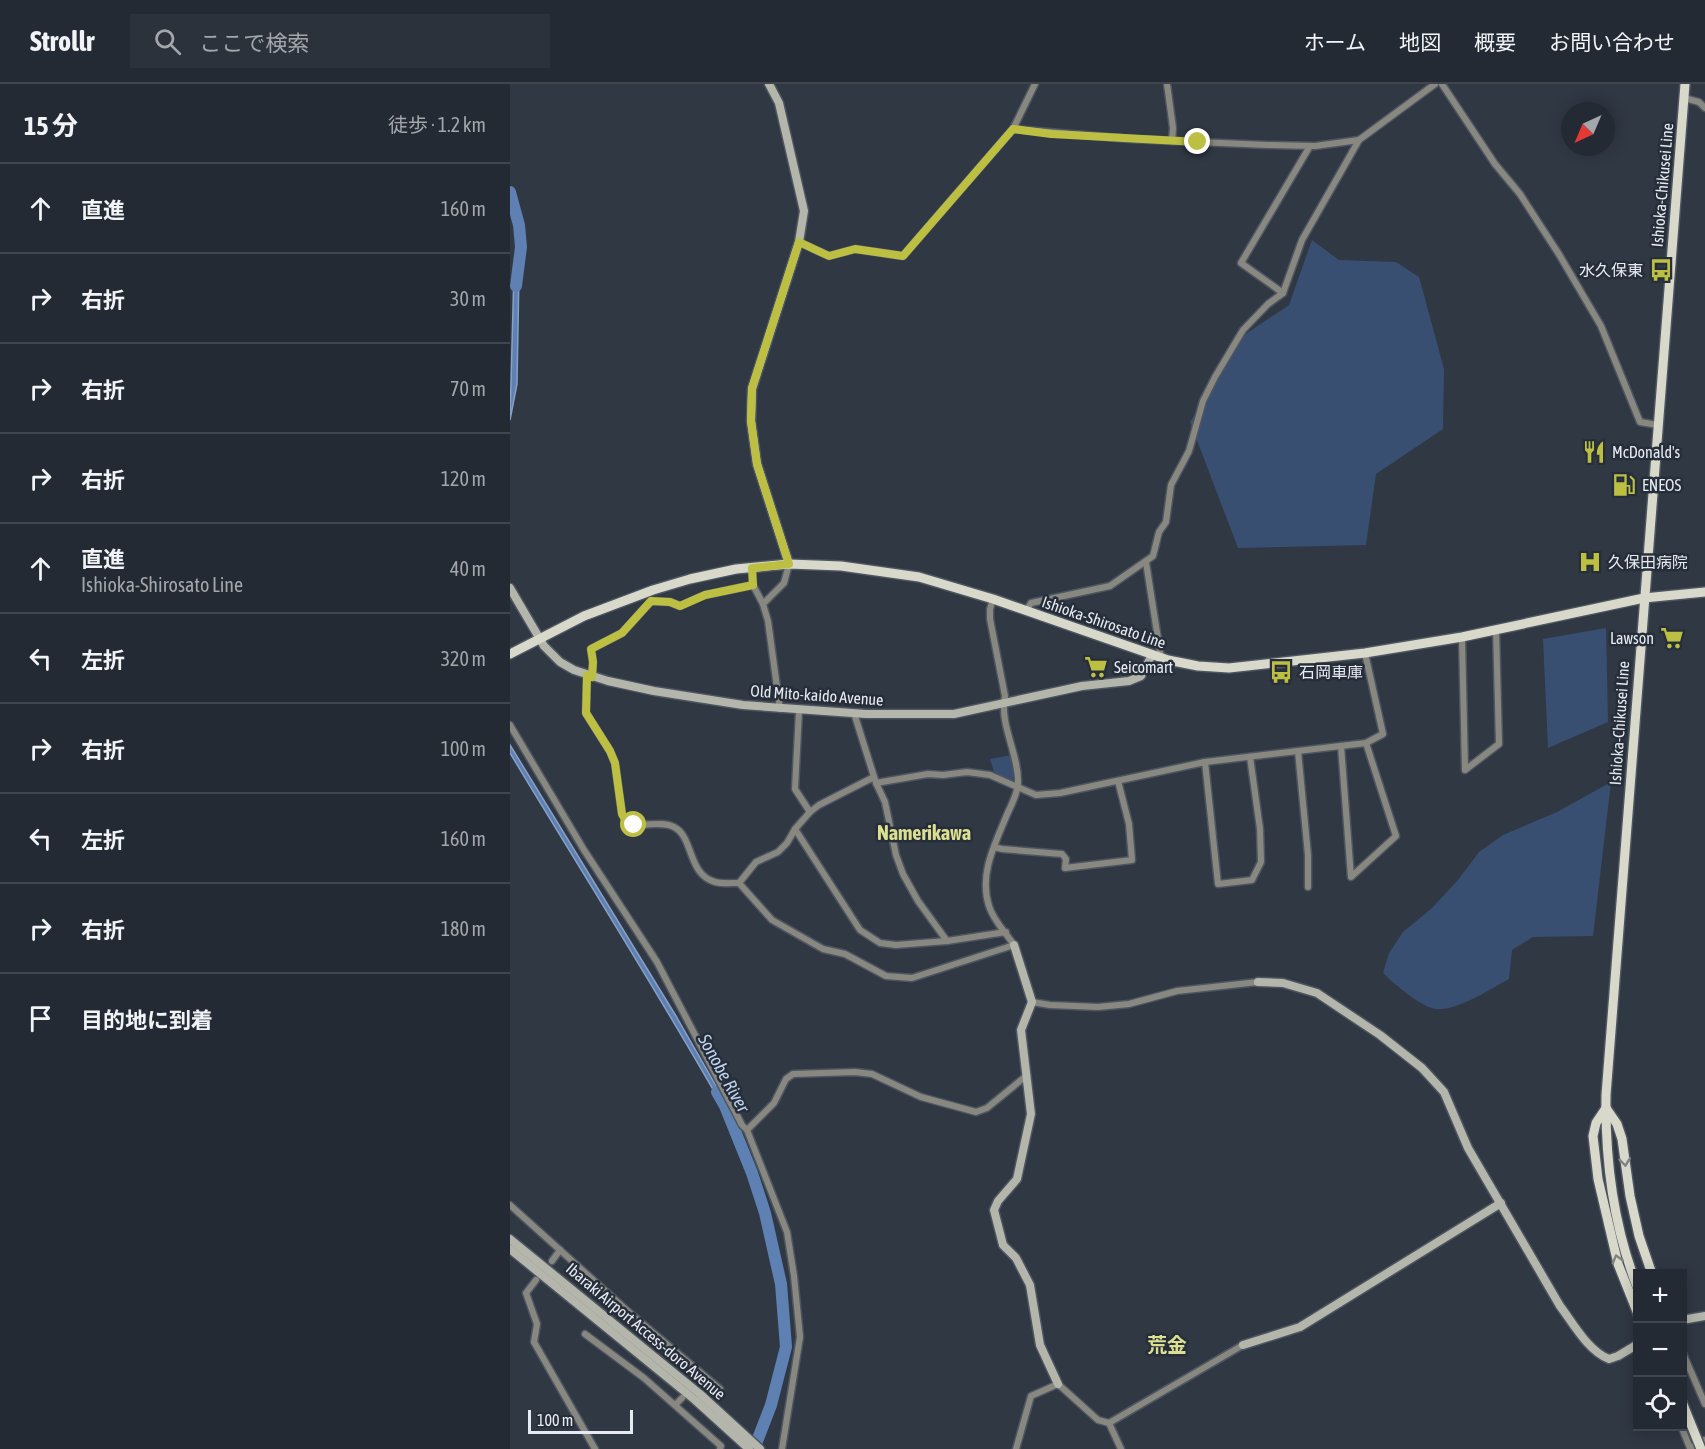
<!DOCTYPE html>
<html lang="ja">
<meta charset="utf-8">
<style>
body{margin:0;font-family:"Asap Condensed","Noto Sans JP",sans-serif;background:#2c323b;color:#f1f3f6}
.controls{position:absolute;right:18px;bottom:18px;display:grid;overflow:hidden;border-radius:0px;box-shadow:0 3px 15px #0003}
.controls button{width:54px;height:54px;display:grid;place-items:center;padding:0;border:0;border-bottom:2px solid #41464e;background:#242a33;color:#f1f3f6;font:30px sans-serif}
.compass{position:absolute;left:1051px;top:18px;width:54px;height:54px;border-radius:50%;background:#242a33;box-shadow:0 3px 15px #0003;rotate:224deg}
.scale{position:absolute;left:18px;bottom:15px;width:105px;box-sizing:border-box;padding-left:6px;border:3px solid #e6ebf3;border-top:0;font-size:16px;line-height:21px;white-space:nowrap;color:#e6ebf3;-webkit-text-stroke:4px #262e39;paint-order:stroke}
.stop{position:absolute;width:18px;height:18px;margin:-14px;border:4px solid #bdbf43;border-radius:50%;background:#fff}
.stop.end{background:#bdbf43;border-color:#fff;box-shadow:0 2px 6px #0008}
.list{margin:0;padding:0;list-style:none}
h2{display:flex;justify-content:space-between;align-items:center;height:78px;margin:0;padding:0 24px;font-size:26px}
h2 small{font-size:20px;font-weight:400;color:#a3a7ac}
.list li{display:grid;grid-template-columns:39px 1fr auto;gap:18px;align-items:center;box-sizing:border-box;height:90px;padding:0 24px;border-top:2px solid #41464e}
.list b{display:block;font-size:22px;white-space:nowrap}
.list p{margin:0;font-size:20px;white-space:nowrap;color:#a3a7ac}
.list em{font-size:20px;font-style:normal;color:#a3a7ac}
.icon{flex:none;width:33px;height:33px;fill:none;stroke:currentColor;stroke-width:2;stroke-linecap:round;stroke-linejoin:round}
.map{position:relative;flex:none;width:1195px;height:1365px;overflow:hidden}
header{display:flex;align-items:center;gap:36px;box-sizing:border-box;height:84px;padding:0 30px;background:#242a33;border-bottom:2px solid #41464e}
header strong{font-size:28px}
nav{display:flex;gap:33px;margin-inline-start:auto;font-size:21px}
.search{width:420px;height:54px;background:#2c323b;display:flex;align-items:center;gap:15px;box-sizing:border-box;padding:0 21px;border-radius:0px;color:#a3a7ac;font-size:22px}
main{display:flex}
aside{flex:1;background:#242a33}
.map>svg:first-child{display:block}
</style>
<header>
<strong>Strollr</strong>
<div class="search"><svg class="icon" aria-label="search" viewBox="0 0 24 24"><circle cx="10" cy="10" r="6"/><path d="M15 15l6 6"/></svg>ここで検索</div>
<nav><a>ホーム</a><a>地図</a><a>概要</a><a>お問い合わせ</a></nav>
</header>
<main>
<aside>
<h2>15 分<small>徒歩 · 1.2 km</small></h2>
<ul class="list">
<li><svg class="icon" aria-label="ahead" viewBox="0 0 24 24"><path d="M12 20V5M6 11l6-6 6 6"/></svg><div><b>直進</b></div><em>160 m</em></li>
<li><svg class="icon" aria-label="right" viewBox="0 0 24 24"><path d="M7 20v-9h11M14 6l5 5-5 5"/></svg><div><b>右折</b></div><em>30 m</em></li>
<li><svg class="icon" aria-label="right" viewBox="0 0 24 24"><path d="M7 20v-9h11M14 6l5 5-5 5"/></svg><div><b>右折</b></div><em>70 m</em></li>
<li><svg class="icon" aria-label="right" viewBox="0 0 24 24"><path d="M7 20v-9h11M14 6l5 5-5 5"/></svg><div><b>右折</b></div><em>120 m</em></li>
<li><svg class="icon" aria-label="ahead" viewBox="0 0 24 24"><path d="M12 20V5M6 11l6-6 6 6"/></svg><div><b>直進</b><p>Ishioka-Shirosato Line</p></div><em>40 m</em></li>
<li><svg class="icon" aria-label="left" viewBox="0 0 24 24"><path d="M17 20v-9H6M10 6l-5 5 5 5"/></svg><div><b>左折</b></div><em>320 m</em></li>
<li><svg class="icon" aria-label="right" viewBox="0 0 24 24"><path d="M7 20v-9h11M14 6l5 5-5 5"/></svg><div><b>右折</b></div><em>100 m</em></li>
<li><svg class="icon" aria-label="left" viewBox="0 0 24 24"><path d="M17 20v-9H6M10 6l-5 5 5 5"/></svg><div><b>左折</b></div><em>160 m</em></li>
<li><svg class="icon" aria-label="right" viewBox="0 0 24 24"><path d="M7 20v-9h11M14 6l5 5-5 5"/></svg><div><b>右折</b></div><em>180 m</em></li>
<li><svg class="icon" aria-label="arrive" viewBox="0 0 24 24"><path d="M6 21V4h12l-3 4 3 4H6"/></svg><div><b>目的地に到着</b></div></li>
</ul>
</aside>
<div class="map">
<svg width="1195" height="1365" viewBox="0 0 1195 1365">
<rect width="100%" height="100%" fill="#303844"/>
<g fill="#384f71">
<polygon points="802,156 829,176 886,178 909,193 934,285 933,345 866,390 856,461 728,464 680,338 731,253 779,221"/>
<polygon points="1096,544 1098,638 1038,664 1033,555"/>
<polygon points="502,671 505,686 502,698 485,691 480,675"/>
<path d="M 1101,698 L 1083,852 L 1023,853 L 1002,866 L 999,895 C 980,905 948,927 926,925 C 912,924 883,899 873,889 L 879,869 L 893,848 L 921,825 L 948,796 L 969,768 L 993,751 L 1047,728 Z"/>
</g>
<g fill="#5e80b3" stroke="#87a0c6" stroke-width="1.5">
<polygon points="4,187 9,187 7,300 0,336"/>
<path d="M 0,661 L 166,932 L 217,1021 L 213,1023 C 145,903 71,787 0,669 Z"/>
</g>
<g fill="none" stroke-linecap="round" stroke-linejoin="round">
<g stroke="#5e80b3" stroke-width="12">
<polyline points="0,108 9,141 11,163 6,202"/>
<polyline points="207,1008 215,1022 242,1089 255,1129 271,1200 276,1263 261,1321 244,1365"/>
</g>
<g stroke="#4d5560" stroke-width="9">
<g id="street">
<polyline points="657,0 663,44 662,57"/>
<polyline points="932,0 985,80 1010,110 1050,172 1091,242 1130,338 1148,341"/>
<polyline points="1174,14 1189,18 1195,24"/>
<polyline points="503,45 621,55 757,61 805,62 849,56"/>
<polyline points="289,158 319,172 345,165 393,172 503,45 525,0"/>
<polyline points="773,209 731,179 800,62"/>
<polyline points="636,478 651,574"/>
<polyline points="243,501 253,520"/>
<polyline points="516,527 521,519 600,502 643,472 649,448 656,438 661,401 679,367 693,317 705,293 733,246 758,220 773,209 792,156 849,56 925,0"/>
<polyline points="952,553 955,686 989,660 986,545"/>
<path d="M 77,591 L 76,629 L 100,667 L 105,679 L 112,730 C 123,750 146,734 164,743 C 184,753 177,790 205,798 C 212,800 221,799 229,799 L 262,836 L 313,865 L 335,870 L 376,892 L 402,894 L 504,861 C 496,849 483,836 479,822 C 469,791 484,762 496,733 C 500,723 508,710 508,699 C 509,670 489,641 495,612 L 480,535 L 480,525 L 483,515"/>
<polyline points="82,593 83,578 81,565 112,549 141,517 160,518 170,522 195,511 243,501 242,484"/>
<polyline points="270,625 258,537 253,520 274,499 279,480"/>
<polyline points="344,629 366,699 375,718 386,771 393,790 408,817 437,857"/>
<polyline points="0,641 74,766 147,878 232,1041 237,1046 277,1148 284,1192 290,1253 272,1365"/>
<polyline points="831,662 841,793 886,752 856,659"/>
<polyline points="788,667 798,771 798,803"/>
<polyline points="695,678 708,800 742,796 751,778 750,745 740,673"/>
<polyline points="366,699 418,690 433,691 457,688 480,691 526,711 550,709 695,678 856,659 873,650 855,569"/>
<polyline points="300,728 309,721 364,693"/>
<polyline points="285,745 350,846 370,859 386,861 437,857 496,848"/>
<polyline points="484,763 492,765 552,770 556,775 555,784 622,776 619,740 608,697"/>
<polyline points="229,799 246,778 268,768 277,759 285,745 300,728 285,705 289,627"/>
<polyline points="522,918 540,921 588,923 619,920 667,907 748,898"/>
<polyline points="237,1046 264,1019 276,995 283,990 345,988 362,990 411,1013 466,1028 477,1024 516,992"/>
<polyline points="0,1121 121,1230 210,1305"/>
<polyline points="42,1177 50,1166"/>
<polyline points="26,1196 16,1209 27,1240 24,1258 85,1365"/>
<polyline points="75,1250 134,1294 211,1362 210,1365"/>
<polyline points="1172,1267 1195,1320"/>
<polyline points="165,1321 172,1314"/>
<polyline points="599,1339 611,1365"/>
<polyline points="1171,1342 1180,1364 1195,1356"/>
<polyline points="506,1365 521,1312 548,1300 588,1336 599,1339 733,1261"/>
</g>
</g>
<g stroke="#4d5560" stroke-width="11">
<g id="secondary">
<polyline points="259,0 269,19 294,127 289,158 242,305 241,337 247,380 279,480"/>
<polyline points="0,504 34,562 50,578 64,586 98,597 144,607 233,621 356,630 444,630 572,602 619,597 631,592 642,571"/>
<polyline points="504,861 522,918 511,946 521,1030 507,1095 488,1117 484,1126 493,1161 506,1174 520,1201 530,1261 548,1300"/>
<path d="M 748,898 L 773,899 L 807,909 L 870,951 L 912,984 L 934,1008 L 958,1064 L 1050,1222 C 1063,1239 1078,1267 1099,1275 L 1108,1272 L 1128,1260"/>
<polyline points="0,1155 190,1310 250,1365"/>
<polyline points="0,1165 185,1316 239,1365"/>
<polyline points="1172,1236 1195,1232"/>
<polyline points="733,1261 790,1243 991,1119"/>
</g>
</g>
<g stroke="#4d5560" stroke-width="12">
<g id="primary">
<polyline points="0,570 74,532 143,506 180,495 226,485 279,480 331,482 409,493 483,515 658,576 688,582 719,584 855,569 952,553 1134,514 1195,508"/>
<polyline points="1096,1024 1086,1039 1083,1052 1088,1095 1108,1180 1128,1230"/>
<polyline points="1096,1024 1107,1040 1112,1055 1120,1112 1129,1152 1142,1190"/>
<path d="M 1128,1205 C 1104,1144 1095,1076 1096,1011 L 1175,0"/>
</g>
</g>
<use href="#street" stroke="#888881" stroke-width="6"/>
<use href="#secondary" stroke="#b5b6ab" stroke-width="8"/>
<use href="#primary" stroke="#d8d9cb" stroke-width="9"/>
<g stroke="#4d5560" stroke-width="12" stroke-linecap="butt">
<polyline id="primary-bridge" points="1172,1318 1191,1365"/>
</g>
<use href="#primary-bridge" stroke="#d8d9cb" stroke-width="9"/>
</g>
<defs><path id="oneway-chevron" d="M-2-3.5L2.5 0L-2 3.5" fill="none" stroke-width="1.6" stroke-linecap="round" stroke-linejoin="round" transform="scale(1.5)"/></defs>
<g stroke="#7f8482">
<use href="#oneway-chevron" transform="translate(1115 1078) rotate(83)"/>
<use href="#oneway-chevron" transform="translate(1107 1175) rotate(-105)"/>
</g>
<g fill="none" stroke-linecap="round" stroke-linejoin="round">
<polyline stroke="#bdbf43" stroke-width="8" points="124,741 116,737 112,730 105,679 100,667 76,629 77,591 82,593 83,578 81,565 112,549 141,517 160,518 170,522 195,511 243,501 242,484 279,480 247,380 241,337 242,304 289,158 319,172 345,165 393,172 503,45 541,50 688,58"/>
</g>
<defs>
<g id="bus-bare" transform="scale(1.8)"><path d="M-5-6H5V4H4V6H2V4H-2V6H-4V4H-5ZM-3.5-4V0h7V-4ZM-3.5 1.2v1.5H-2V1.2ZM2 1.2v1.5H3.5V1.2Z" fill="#bdbf43" stroke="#262e39" stroke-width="2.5" paint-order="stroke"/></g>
<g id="restaurant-bare" transform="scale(1.8)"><path d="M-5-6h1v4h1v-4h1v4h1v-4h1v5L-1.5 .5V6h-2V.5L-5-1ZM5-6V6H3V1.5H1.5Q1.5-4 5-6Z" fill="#bdbf43" stroke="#262e39" stroke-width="2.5" paint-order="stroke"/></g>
<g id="fuel-bare" transform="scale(1.8)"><path d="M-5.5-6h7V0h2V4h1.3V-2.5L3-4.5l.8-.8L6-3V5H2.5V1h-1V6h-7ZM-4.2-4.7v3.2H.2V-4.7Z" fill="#bdbf43" stroke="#262e39" stroke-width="2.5" paint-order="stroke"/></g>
<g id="hospital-bare" transform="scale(1.8)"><path d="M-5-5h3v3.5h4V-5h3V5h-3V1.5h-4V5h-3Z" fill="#bdbf43" stroke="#262e39" stroke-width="2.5" paint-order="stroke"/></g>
<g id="supermarket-bare" transform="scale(1.8)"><path d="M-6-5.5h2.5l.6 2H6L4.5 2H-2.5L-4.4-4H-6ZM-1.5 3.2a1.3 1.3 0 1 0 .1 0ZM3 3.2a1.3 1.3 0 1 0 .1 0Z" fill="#bdbf43" stroke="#262e39" stroke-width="2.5" paint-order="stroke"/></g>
</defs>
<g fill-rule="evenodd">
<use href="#bus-bare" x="1151" y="186"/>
<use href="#restaurant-bare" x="1084" y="368"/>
<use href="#fuel-bare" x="1114" y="401"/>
<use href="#hospital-bare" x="1080" y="478"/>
<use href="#supermarket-bare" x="1162" y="554"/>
<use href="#supermarket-bare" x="586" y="583"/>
<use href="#bus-bare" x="771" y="588"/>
</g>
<g text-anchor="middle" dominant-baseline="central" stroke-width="5" stroke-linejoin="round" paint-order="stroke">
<g font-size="16" fill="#e6ebf3" stroke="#262e39">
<text transform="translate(1152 101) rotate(-85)">Ishioka-Chikusei Line</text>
<text transform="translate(594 538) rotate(19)">Ishioka-Shirosato Line</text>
<text transform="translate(307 611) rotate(4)">Old Mito-kaido Avenue</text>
<text transform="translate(1109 639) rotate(-86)">Ishioka-Chikusei Line</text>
<text transform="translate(136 1247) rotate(40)">Ibaraki Airport Access-doro Avenue</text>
</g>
<g font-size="16" fill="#e6ebf3" stroke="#262e39" text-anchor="start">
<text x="1133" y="186" text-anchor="end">水久保東</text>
<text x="1102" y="368">McDonald's</text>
<text x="1132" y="401">ENEOS</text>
<text x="1098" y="478">久保田病院</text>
<text x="1144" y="554" text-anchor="end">Lawson</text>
<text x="604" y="583">Seicomart</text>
<text x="789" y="588">石岡車庫</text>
</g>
<g font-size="18" font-style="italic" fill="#bfd4f1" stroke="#262e39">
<text transform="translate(214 989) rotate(61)">Sonobe River</text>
</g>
<g font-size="20" font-weight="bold" fill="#dcdf91" stroke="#262e39">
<text x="414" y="748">Namerikawa</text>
<text x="657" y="1260">荒金</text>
</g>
</g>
</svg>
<div class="controls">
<button>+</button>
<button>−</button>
<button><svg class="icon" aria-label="locate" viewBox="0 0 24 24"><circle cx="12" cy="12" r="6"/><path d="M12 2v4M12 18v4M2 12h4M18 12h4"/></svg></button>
</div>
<svg class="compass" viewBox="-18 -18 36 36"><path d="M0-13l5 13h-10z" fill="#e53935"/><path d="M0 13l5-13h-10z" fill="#a3a7ac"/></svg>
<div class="scale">100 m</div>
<div class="stop" style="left:124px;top:741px"></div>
<div class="stop end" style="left:688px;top:58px"></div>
</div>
</main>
